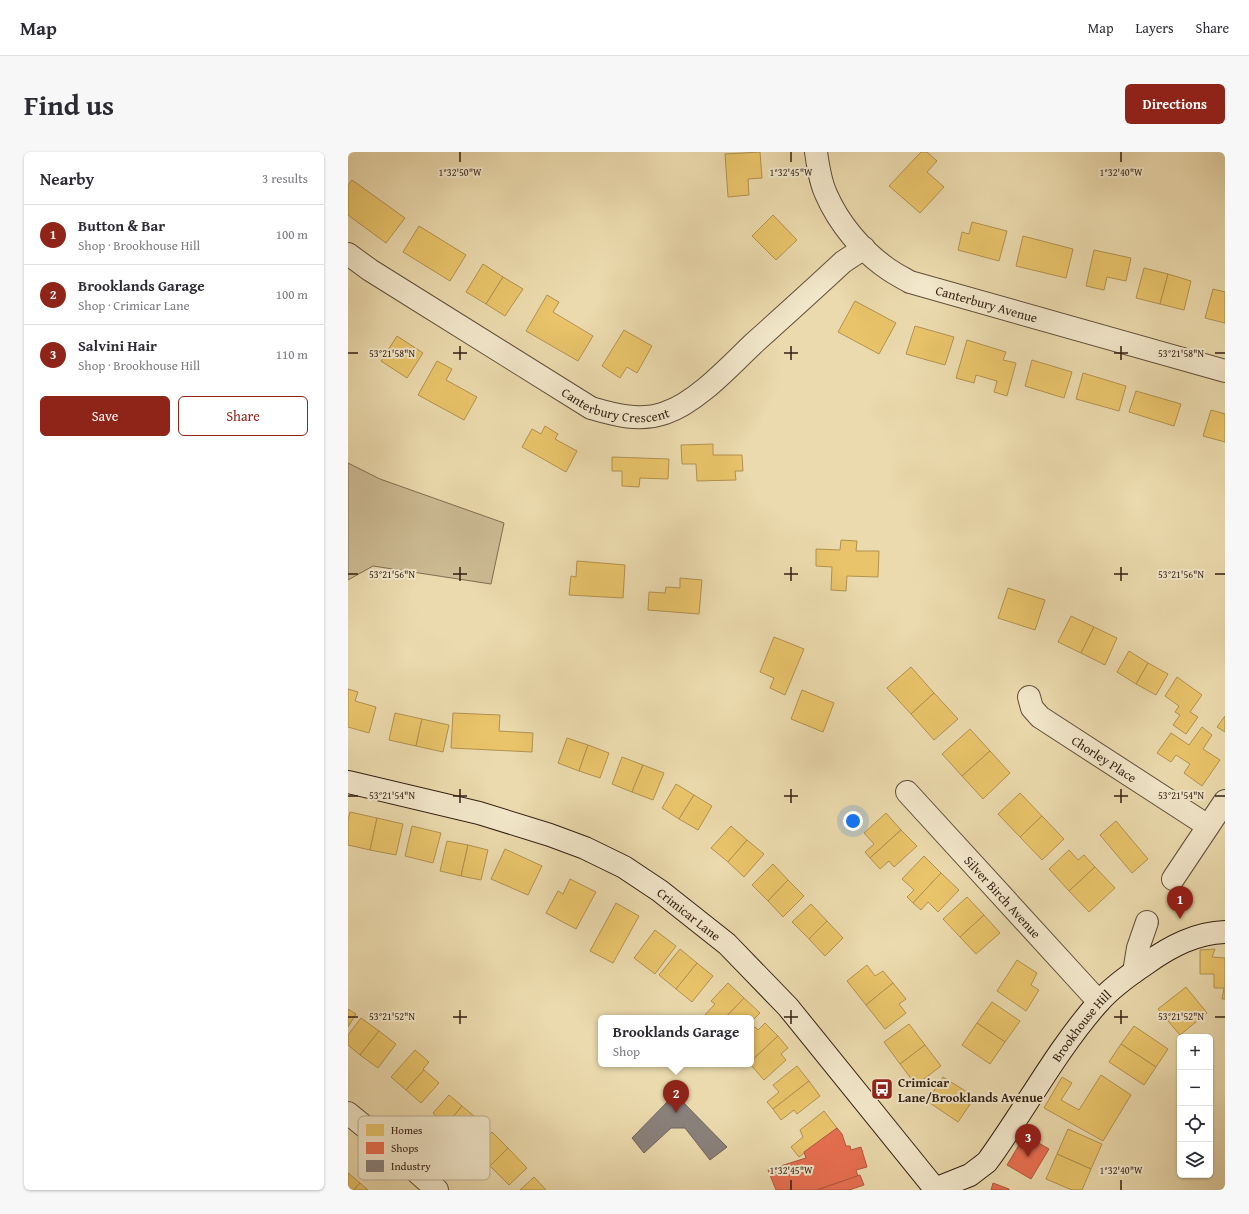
<!DOCTYPE html>
<meta charset="utf-8">
<style>
body{margin:0;font-family:"Gentium Book Plus",serif;background:#f7f7f7;color:#2b2b33}
.controls{position:absolute;right:12px;bottom:12px;display:grid;overflow:hidden;border-radius:6px;box-shadow:0 1px 3px #0004}
.controls button{width:36px;height:36px;display:grid;place-items:center;padding:0;border:0;border-bottom:1px solid #e1e1e2;background:#fff;color:#2b2b33;font:20px sans-serif}
.you{position:absolute;left:505px;top:669px;width:14px;height:14px;margin:-10px;border:3px solid #fff;border-radius:50%;background:#1a73e8;box-shadow:0 0 0 6px #1a73e833}
.badge{display:grid;place-items:center;width:26px;height:26px;border-radius:50%;background:#8f2418;color:#fff;font-size:13px;font-weight:700}
.pin{position:absolute;translate:-50% -33px;filter:drop-shadow(0 1px 2px #0008)}
.pin::after{content:'';position:absolute;top:21px;width:14px;height:12px;background:inherit;clip-path:polygon(0 0,100% 0,50% 100%)}
.popup{position:absolute;left:250px;top:863px;width:156px;height:52px;box-sizing:border-box;display:grid;place-content:center;border-radius:6px;background:#fff;filter:drop-shadow(0 1px 3px #0005);font-size:13px;white-space:nowrap;color:#7c7c81}
.popup b{font-size:15px;color:#2b2b33}
.popup::after{content:'';position:absolute;left:50%;top:100%;margin-left:-8px;border:8px solid transparent;border-top-color:#fff}
.list{margin:0;padding:0;list-style:none}
h2{display:flex;justify-content:space-between;align-items:center;height:52px;margin:0;padding:0 16px;font-size:17px}
h2 small{font-size:13px;font-weight:400;color:#7c7c81}
.list li{display:grid;grid-template-columns:26px 1fr auto;gap:12px;align-items:center;box-sizing:border-box;height:60px;padding:0 16px;border-top:1px solid #e1e1e2}
.list b{display:block;font-size:15px;white-space:nowrap}
.list p{margin:0;font-size:13px;white-space:nowrap;color:#7c7c81}
.list em{font-size:13px;font-style:normal;color:#7c7c81}
.actions{display:flex;gap:8px;padding:12px 16px}
.actions a{flex:1;padding:9px 0;border:1px solid #8f2418;border-radius:6px;text-align:center;font-size:14px;color:#8f2418}
.actions .main{background:#8f2418;color:#fff}
.icon{flex:none;width:22px;height:22px;fill:none;stroke:currentColor;stroke-width:2;stroke-linecap:round;stroke-linejoin:round}
.map{position:relative;flex:none;width:877px;height:1038px;overflow:hidden;border-radius:6px}
header{display:flex;align-items:center;gap:24px;box-sizing:border-box;height:56px;padding:0 20px;background:#fff;border-bottom:1px solid #e1e1e2}
header strong{font-size:19px}
nav{display:flex;gap:22px;margin-inline-start:auto;font-size:14px}
.intro{display:flex;align-items:center;justify-content:space-between;box-sizing:border-box;height:96px;padding:0 24px}
h1{margin:0;font-size:28px}
.button{padding:10px 18px;border-radius:6px;background:#8f2418;color:#fff;font-size:14px;font-weight:700}
main{display:flex;gap:24px;padding:0 24px}
aside{flex:1;background:#fff;border-radius:6px;box-shadow:0 1px 3px #0004}
.map>svg:first-child{display:block}
</style>
<header>
<strong>Map</strong>
<nav><a>Map</a><a>Layers</a><a>Share</a></nav>
</header>
<div class="intro"><h1>Find us</h1><a class="button">Directions</a></div>
<main>
<aside>
<h2>Nearby<small>3 results</small></h2>
<ul class="list">
<li><span class="badge">1</span><div><b>Button &amp; Bar</b><p>Shop · Brookhouse Hill</p></div><em>100 m</em></li>
<li><span class="badge">2</span><div><b>Brooklands Garage</b><p>Shop · Crimicar Lane</p></div><em>100 m</em></li>
<li><span class="badge">3</span><div><b>Salvini Hair</b><p>Shop · Brookhouse Hill</p></div><em>110 m</em></li>
</ul>
<div class="actions"><a class="main">Save</a><a>Share</a></div>
</aside>
<div class="map">
<svg width="877" height="1038" viewBox="0 0 877 1038">
<rect width="100%" height="100%" fill="#ebdaad"/>
<filter id="stains"><feTurbulence type="fractalNoise" baseFrequency=".005" numOctaves="4"/><feColorMatrix values="0 0 0 0 .2 0 0 0 0 .09 0 0 0 0 .02 0 0 0 .5 -.17"/></filter>
<radialGradient id="worn" r=".72"><stop offset=".6" stop-color="#630" stop-opacity="0"/><stop offset="1" stop-color="#630" stop-opacity=".3"/></radialGradient>
<polygon fill="#ccba93" stroke="#806c52" points="0,311 32,327 156,371 143,432 25,414 0,428"/>
<g fill="#e9c46a" stroke="#b29250">
<polygon points="412,0 414,26 400,27 401,43 380,45 377,2"/>
<polygon points="573,0 579,0 589,9 579,20 596,35 572,61 541,34"/>
<polygon points="4,28 57,66 38,91 0,63 0,33"/>
<polygon points="425,63 449,88 428,108 404,84"/>
<polygon points="624,70 659,79 651,109 610,98 614,80 621,82"/>
<polygon points="71,74 118,103 102,129 55,100"/>
<polygon points="675,84 725,97 718,126 668,114"/>
<polygon points="746,98 783,106 778,129 759,125 756,138 738,134"/>
<polygon points="135,112 155,125 138,152 118,140"/>
<polygon points="796,116 820,122 812,152 788,146"/>
<polygon points="820,122 843,129 836,158 812,152"/>
<polygon points="155,125 175,137 157,164 138,152"/>
<polygon points="865,137 877,140 877,171 857,166"/>
<polygon points="199,143 211,150 205,160 245,184 230,209 178,179"/>
<polygon points="507,149 548,171 531,202 490,180"/>
<polygon points="567,174 606,185 597,213 558,202"/>
<polygon points="276,178 304,194 289,221 279,215 272,226 254,214"/>
<polygon points="49,184 75,201 59,226 33,209"/>
<polygon points="619,188 658,200 655,208 668,211 659,244 646,240 649,229 628,223 626,231 608,226"/>
<polygon points="684,208 724,220 716,246 677,234"/>
<polygon points="89,209 104,217 98,228 129,245 116,268 70,243"/>
<polygon points="735,221 778,234 771,259 728,247"/>
<polygon points="788,239 833,252 826,274 781,260"/>
<polygon points="863,258 877,262 877,290 855,284"/>
<polygon points="197,274 210,282 207,287 229,299 218,320 174,295 184,277 193,282"/>
<polygon points="365,292 365,303 394,303 395,319 387,319 388,328 349,329 348,312 334,312 333,293"/>
<polygon points="264,305 321,307 320,327 292,326 291,335 274,334 274,319 264,319"/>
<polygon points="493,388 509,389 508,399 531,399 530,425 499,424 498,439 483,438 484,415 468,414 468,397 492,398"/>
<polygon points="229,409 277,413 275,446 221,443 223,424 228,425"/>
<polygon points="332,426 354,428 351,462 300,458 301,440 317,441 318,435 332,436"/>
<polygon points="660,436 697,448 687,478 650,466"/>
<polygon points="723,464 746,475 733,501 710,490"/>
<polygon points="746,475 769,486 757,513 733,501"/>
<polygon points="426,485 456,497 437,543 422,536 426,526 412,520"/>
<polygon points="781,499 800,511 788,532 769,520"/>
<polygon points="800,511 820,522 808,543 788,532"/>
<polygon points="563,515 586,541 563,562 539,536"/>
<polygon points="829,525 854,543 842,560 850,565 838,582 825,573 832,563 827,560 831,554 817,544"/>
<polygon points="0,537 10,540 7,549 28,555 21,581 0,575"/>
<polygon points="454,538 486,551 475,580 443,567"/>
<polygon points="586,541 610,567 586,588 563,562"/>
<polygon points="47,561 74,567 68,594 41,588"/>
<polygon points="105,561 152,563 151,579 185,581 184,600 103,596"/>
<polygon points="877,564 877,580 869,575"/>
<polygon points="74,567 101,573 95,600 68,594"/>
<polygon points="854,575 864,583 855,597 872,608 854,634 836,621 842,612 828,603 823,610 809,601 823,581 841,593"/>
<polygon points="622,577 642,599 614,624 594,602"/>
<polygon points="219,586 240,593 231,619 210,611"/>
<polygon points="240,593 261,601 252,626 231,619"/>
<polygon points="642,599 662,621 635,647 614,624"/>
<polygon points="274,605 295,613 284,640 264,632"/>
<polygon points="295,613 316,621 305,648 284,640"/>
<polygon points="328,632 346,643 331,667 314,656"/>
<polygon points="672,641 694,664 672,685 650,662"/>
<polygon points="346,643 364,654 350,678 331,667"/>
<polygon points="2,660 29,666 22,698 0,693 0,668"/>
<polygon points="538,661 553,678 522,706 517,700 526,692 516,681"/>
<polygon points="694,664 716,687 694,708 672,685"/>
<polygon points="29,666 55,672 48,703 22,698"/>
<polygon points="768,669 800,707 784,721 752,683"/>
<polygon points="64,674 93,681 85,711 57,704"/>
<polygon points="383,674 399,688 380,710 363,696"/>
<polygon points="553,678 569,694 546,715 541,709 532,717 522,706"/>
<polygon points="399,688 416,702 396,725 380,710"/>
<polygon points="99,689 120,693 113,724 92,719"/>
<polygon points="120,693 140,698 133,728 113,724"/>
<polygon points="157,697 194,714 180,743 143,727"/>
<polygon points="721,698 730,708 736,703 747,715 721,739 701,717"/>
<polygon points="576,704 593,721 565,751 559,745 566,738 554,727"/>
<polygon points="425,712 440,728 420,749 404,733"/>
<polygon points="747,715 767,736 741,760 721,739"/>
<polygon points="593,721 611,738 590,760 580,750 573,758 565,751"/>
<polygon points="222,727 248,740 228,777 198,761 210,739 215,742"/>
<polygon points="440,728 456,744 435,765 420,749"/>
<polygon points="619,745 636,763 612,785 595,767"/>
<polygon points="268,751 291,764 265,811 242,799"/>
<polygon points="463,752 479,769 461,787 444,770"/>
<polygon points="636,763 652,781 628,802 612,785"/>
<polygon points="479,769 495,786 477,804 461,787"/>
<polygon points="307,778 328,794 307,822 286,806"/>
<polygon points="332,797 349,811 328,837 311,823"/>
<polygon points="867,797 864,805 877,806 877,847 874,847 876,836 866,836 866,822 852,822 852,798"/>
<polygon points="669,808 689,821 683,833 691,838 678,859 649,839"/>
<polygon points="349,811 365,824 344,850 328,837"/>
<polygon points="519,813 527,824 535,819 545,831 518,853 499,829"/>
<polygon points="380,831 396,846 377,866 356,866 355,865 367,852 363,849"/>
<polygon points="545,831 558,847 551,852 558,861 537,877 518,853"/>
<polygon points="838,835 859,861 832,883 810,857"/>
<polygon points="396,846 412,861 403,870 403,866 377,866"/>
<polygon points="644,850 672,869 657,890 629,871"/>
<polygon points="0,857 8,862 0,875"/>
<polygon points="13,866 31,879 12,903 0,893 0,883"/>
<polygon points="417,871 430,884 403,909 403,878 407,875 410,878"/>
<polygon points="629,871 657,890 642,912 614,893"/>
<polygon points="561,872 577,893 552,912 536,890"/>
<polygon points="786,874 820,897 808,915 773,892"/>
<polygon points="31,879 48,892 30,916 12,903"/>
<polygon points="430,884 440,896 433,902 438,908 416,928 402,912 403,912 403,909"/>
<polygon points="773,892 808,915 796,933 761,910"/>
<polygon points="577,893 593,914 568,933 552,912"/>
<polygon points="67,898 81,910 75,917 76,918 58,938 43,925"/>
<polygon points="449,914 461,929 425,957 419,950 431,940 425,933"/>
<polygon points="76,918 91,931 73,951 58,938"/>
<polygon points="753,923 783,943 755,989 696,956 714,925 724,931 713,948 731,958"/>
<polygon points="595,925 627,945 610,970 579,949"/>
<polygon points="461,929 472,944 449,962 446,958 433,968 425,957"/>
<polygon points="101,943 114,954 98,973 85,961"/>
<polygon points="114,954 132,969 116,988 98,973"/>
<polygon points="476,959 489,976 451,1005 443,995 455,985 452,978"/>
<polygon points="720,977 754,992 743,1017 709,1002"/>
<polygon points="144,980 160,996 142,1014 126,998"/>
<polygon points="160,996 179,1016 161,1033 142,1014"/>
<polygon points="709,1002 743,1017 734,1038 724,1038 698,1027"/>
<polygon points="0,1021 12,1031 6,1038 0,1038"/>
<polygon points="186,1025 198,1038 172,1038"/>
<polygon points="12,1031 20,1038 6,1038"/>
</g>
<g fill="#e76f51" stroke="#b1573e">
<polygon points="489,976 494,982 498,994 502,994 503,998 513,995 519,1015 508,1018 510,1024 469,1038 428,1038 420,1018 458,1006 456,1000"/>
<polygon points="677,983 701,997 683,1027 659,1013"/>
<polygon points="512,1023 516,1033 501,1038 469,1038"/>
<polygon points="645,1031 661,1037 661,1038 643,1038"/>
</g>
<polygon fill="#8a817c" stroke="#70635c" points="327,942 379,995 362,1008 337,976 323,976 296,1001 284,986"/>
<g fill="none" stroke-linecap="round" stroke-linejoin="round">
<g stroke="#614d39" stroke-width="24">
<g id="street">
<path id="s1" d="M 468,0 C 470,14 472,29 478,42 C 491,72 514,99 540,117 C 547,122 555,126 562,130 L 877,219"/>
<path id="s2" d="M 0,102 L 22,118 L 243,256 C 267,263 292,270 317,261 C 348,251 381,215 405,192 C 435,165 465,138 495,110 L 516,96"/>
<path id="s3" d="M 681,545 L 684,556 L 692,565 L 860,674"/>
<path id="s4" d="M 559,640 L 751,850"/>
<polyline points="825,727 877,649"/>
<polyline points="786,820 790,796 799,770"/>
<polyline points="0,961 33,988 89,1038"/>
</g>
</g>
<g stroke="#331e12" stroke-width="24">
<g id="secondary">
<path id="s5" d="M 0,630 L 131,661 L 202,683 L 237,696 L 276,715 L 312,739 L 379,792 L 440,855 L 588,1038"/>
<path id="s6" d="M 587,1037 L 622,1023 L 639,1010 C 677,958 707,900 750,851 C 762,837 784,821 799,811 C 823,794 848,781 877,780"/>
</g>
</g>
<use href="#street" stroke="#f2e7ca" stroke-width="22"/>
<use href="#secondary" stroke="#f2e7ca" stroke-width="22"/>
</g>
<path fill="none" stroke="#331e12" stroke-width="1.5" d="M 112,0 L 112,10M 443,0 L 443,10M 773,0 L 773,10M 112,194 L 112,208M 443,194 L 443,208M 773,194 L 773,208M 0,201 L 10,201M 105,201 L 119,201M 436,201 L 450,201M 766,201 L 780,201M 867,201 L 877,201M 112,415 L 112,429M 443,415 L 443,429M 773,415 L 773,429M 0,422 L 10,422M 105,422 L 119,422M 436,422 L 450,422M 766,422 L 780,422M 867,422 L 877,422M 112,637 L 112,651M 443,637 L 443,651M 773,637 L 773,651M 0,644 L 10,644M 105,644 L 119,644M 436,644 L 450,644M 766,644 L 780,644M 867,644 L 877,644M 112,858 L 112,872M 443,858 L 443,872M 773,858 L 773,872M 0,865 L 10,865M 105,865 L 119,865M 436,865 L 450,865M 766,865 L 780,865M 867,865 L 877,865M 443,1028 L 443,1038M 773,1028 L 773,1038"/>
<defs>
<g id="bus-square" transform="scale(1.15)"><rect x="-9" y="-9" width="18" height="18" rx="4" fill="#8f2418" stroke="#f2e7ca"/><path d="M-5-6H5V4H4V6H2V4H-2V6H-4V4H-5ZM-3.5-4V0h7V-4ZM-3.5 1.2v1.5H-2V1.2ZM2 1.2v1.5H3.5V1.2Z" fill="#fff"/></g>
</defs>
<g fill-rule="evenodd">
<use href="#bus-square" x="534" y="937"/>
</g>
<g text-anchor="middle" dominant-baseline="central" stroke-width="4" stroke-linejoin="round" paint-order="stroke">
<g font-size="13" fill="#331e12" stroke="#f2e7ca">
<text stroke="none"><textPath href="#s1" startOffset="247">Canterbury Avenue</textPath></text>
<text stroke="none"><textPath href="#s2" startOffset="311">Canterbury Crescent</textPath></text>
<text stroke="none"><textPath href="#s3" startOffset="100">Chorley Place</textPath></text>
<text stroke="none"><textPath href="#s4" startOffset="142">Silver Birch Avenue</textPath></text>
<text stroke="none"><textPath href="#s5" startOffset="370">Crimicar Lane</textPath></text>
<text stroke="none"><textPath href="#s6" startOffset="225">Brookhouse Hill</textPath></text>
</g>
<g font-size="13" font-weight="bold" fill="#331e12" stroke="#f2e7ca" text-anchor="start">
<text x="550" y="930">Crimicar<tspan x="550" dy="15">Lane/Brooklands Avenue</tspan></text>
</g>
</g>
<rect x="10" y="964" width="132" height="64" rx="6" fill="#f2e7ca" stroke="#b9ab93" stroke-width="1"/>
<rect x="18" y="972" width="18" height="12" fill="#e9c46a"/>
<rect x="18" y="990" width="18" height="12" fill="#e76f51"/>
<rect x="18" y="1008" width="18" height="12" fill="#8a817c"/>
<g font-size="11" fill="#331e12">
<text x="43" y="982">Homes</text>
<text x="43" y="1000">Shops</text>
<text x="43" y="1018">Industry</text>
</g>
<g font-size="10" text-anchor="middle" fill="#331e12" stroke="#f2e7ca" stroke-width="4" stroke-linejoin="round" paint-order="stroke">
<text x="112" y="24">1°32'50"W</text>
<text x="443" y="24">1°32'45"W</text>
<text x="773" y="24">1°32'40"W</text>
<text x="44" y="205">53°21'58"N</text>
<text x="833" y="205">53°21'58"N</text>
<text x="44" y="426">53°21'56"N</text>
<text x="833" y="426">53°21'56"N</text>
<text x="44" y="647">53°21'54"N</text>
<text x="833" y="647">53°21'54"N</text>
<text x="44" y="868">53°21'52"N</text>
<text x="833" y="868">53°21'52"N</text>
<text x="443" y="1022">1°32'45"W</text>
<text x="773" y="1022">1°32'40"W</text>
</g>
<rect width="100%" height="100%" filter="url(#stains)"/>
<rect width="100%" height="100%" fill="url(#worn)"/>
</svg>
<div class="controls">
<button>+</button>
<button>−</button>
<button><svg class="icon" aria-label="locate" viewBox="0 0 24 24"><circle cx="12" cy="12" r="6"/><path d="M12 2v4M12 18v4M2 12h4M18 12h4"/></svg></button>
<button><svg class="icon" aria-label="layers" viewBox="0 0 24 24"><path d="M12 4l9 5-9 5-9-5zM3 14l9 5 9-5"/></svg></button>
</div>
<div class="you"></div>
<div class="pin badge" style="left:832px;top:767px">1</div>
<div class="pin badge" style="left:328px;top:961px">2</div>
<div class="popup"><b>Brooklands Garage</b>Shop</div>
<div class="pin badge" style="left:680px;top:1005px">3</div>
</div>
</main>
